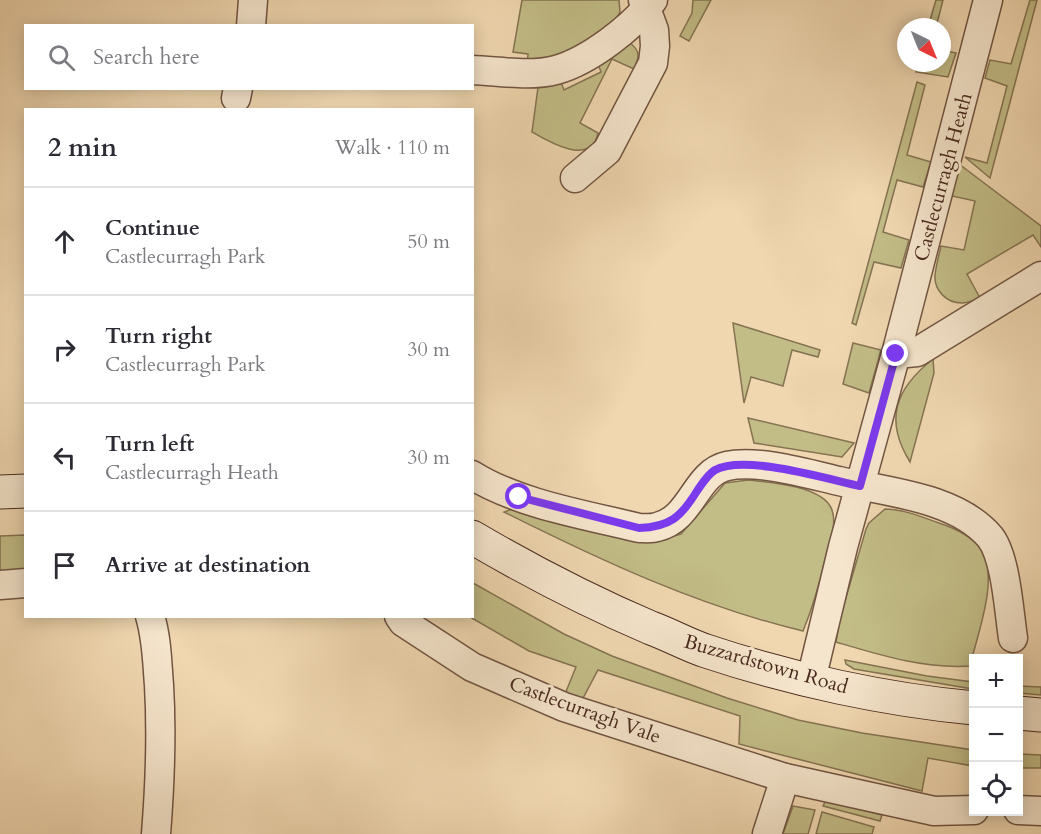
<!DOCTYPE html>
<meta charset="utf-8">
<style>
body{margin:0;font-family:Cardo,serif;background:#f7f7f7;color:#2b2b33}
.controls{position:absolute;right:18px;bottom:18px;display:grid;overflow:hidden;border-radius:0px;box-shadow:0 3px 15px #0003}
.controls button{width:54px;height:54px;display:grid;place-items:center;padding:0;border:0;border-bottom:2px solid #e1e1e2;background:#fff;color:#2b2b33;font:30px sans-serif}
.compass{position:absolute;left:897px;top:18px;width:54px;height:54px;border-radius:50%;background:#fff;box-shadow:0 3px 15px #0003;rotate:137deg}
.stop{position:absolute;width:18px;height:18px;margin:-14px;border:4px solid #7c3aed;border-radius:50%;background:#fff}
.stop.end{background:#7c3aed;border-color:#fff;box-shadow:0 2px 6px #0008}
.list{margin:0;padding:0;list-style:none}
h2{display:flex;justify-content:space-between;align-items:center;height:78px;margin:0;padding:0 24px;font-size:26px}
h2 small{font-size:20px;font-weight:400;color:#7c7c81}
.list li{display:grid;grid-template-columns:39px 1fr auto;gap:18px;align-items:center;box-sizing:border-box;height:108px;padding:0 24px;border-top:2px solid #e1e1e2}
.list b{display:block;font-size:22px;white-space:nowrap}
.list p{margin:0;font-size:20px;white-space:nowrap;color:#7c7c81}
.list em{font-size:20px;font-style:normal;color:#7c7c81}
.icon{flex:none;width:33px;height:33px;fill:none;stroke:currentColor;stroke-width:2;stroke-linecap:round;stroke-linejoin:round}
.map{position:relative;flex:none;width:1041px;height:834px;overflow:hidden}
.search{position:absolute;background:#fff;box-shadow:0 3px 15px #0003;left:24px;top:24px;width:450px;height:66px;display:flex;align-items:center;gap:15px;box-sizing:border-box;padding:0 21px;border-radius:0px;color:#7c7c81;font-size:22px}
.panel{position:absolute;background:#fff;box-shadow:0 3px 15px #0003;left:24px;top:108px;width:450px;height:510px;border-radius:0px}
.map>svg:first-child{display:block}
</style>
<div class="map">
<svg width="1041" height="834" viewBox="0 0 1041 834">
<rect width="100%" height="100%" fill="#f0d7b0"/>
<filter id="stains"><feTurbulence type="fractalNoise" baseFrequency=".00333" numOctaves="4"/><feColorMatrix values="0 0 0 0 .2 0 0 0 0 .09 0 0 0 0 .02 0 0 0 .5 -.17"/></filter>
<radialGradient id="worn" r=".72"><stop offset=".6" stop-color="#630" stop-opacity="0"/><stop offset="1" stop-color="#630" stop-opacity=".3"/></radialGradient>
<g fill="#c2bc86" stroke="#857352" stroke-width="1.5">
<polygon points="522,0 619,0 620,12 612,26 564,56 527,64 528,54 513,52"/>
<polygon points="693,0 711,0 689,41 680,36 692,13"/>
<polygon points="936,0 943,0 936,27 928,27"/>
<polygon points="1030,0 1037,0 990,178 965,157 987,163 1007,86 985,78 990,60 1011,64"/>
<path d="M 630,43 C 641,51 639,58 634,69 L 612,59 L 580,123 L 598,133 C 591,167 549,142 532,132 L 539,80 L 559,77 L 564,90 L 601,72 L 597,61 Z"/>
<polygon points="942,50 956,53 948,77 916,72 919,63 942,63"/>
<polygon points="917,82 925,85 907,155 931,162 923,187 897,180 883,232 909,240 901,268 874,262 856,325 852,323"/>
<path d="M 959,164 L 1041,226 L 1041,247 L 1033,235 L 967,274 L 980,298 C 974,300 968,303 962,303 C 946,303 934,290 935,275 C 936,265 939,256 941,246 L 964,250 L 975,201 L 952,196 Z"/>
<polygon points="733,323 820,350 818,357 792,350 783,386 751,377 744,403"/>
<polygon points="853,343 881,350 869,393 843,384"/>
<path d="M 933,359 L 934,373 L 910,462 C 884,420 895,389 933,359 Z"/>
<polygon points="748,418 854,443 842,457 754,443"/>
<path d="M 748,480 C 769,482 824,486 832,510 C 837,525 830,541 826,556 C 820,582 813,607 803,631 C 698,606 600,560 504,512 L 512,509 L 651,542 L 681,534 L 725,483 Z"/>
<path d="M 885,509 C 903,509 922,517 939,523 C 954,528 971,535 981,549 C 1000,577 977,635 970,666 C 924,669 880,655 836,642 L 840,618 L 866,529 L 869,523 Z"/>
<polygon points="25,535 25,571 0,572 0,536"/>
<polygon points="473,583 564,634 612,656 727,698 798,720 862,733 973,750 973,766 928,758 922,791 739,744 740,716 598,670 582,700 565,694 576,667 529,651 470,617 472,616"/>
<polygon points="845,660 927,676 973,682 973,689 854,669 846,664"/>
<polygon points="1018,686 1041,687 1041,695 1019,693"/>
<polygon points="1018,754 1041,755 1041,768 1019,768"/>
<polygon points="826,800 882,815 880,821 823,806"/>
<polygon points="793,806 815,810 808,834 783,834"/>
<polygon points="822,812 874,827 872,834 816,834"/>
</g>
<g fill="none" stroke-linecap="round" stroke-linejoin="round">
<g stroke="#725542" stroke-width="31">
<g id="street">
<polyline points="251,26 253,0"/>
<path d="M 472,70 C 499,71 530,77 556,70 C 589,61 633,27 653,0"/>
<polyline points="236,98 238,88"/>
<polyline points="575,178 607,151 653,63 655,46 654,30 643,0"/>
<polyline points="896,354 917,352 1041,276"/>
<path d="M 472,475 C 518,504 586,515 639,528 C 644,528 651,529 657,527 C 692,519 695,473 727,466 C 757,459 809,474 839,481 C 887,492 956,497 990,537 C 1006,557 1009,612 1013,638"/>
<polyline points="0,585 26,583"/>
<path d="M 150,616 C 157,639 157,662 159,685 C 162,736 160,784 156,834"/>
<polyline points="399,616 403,622 472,667 564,707 785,778 934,811 974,810"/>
<polyline points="811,680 843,547 896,354 988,0"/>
<polyline points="1018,810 1041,811"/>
<polyline points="767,834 785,778"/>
</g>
</g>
<g stroke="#482a1e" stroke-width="35">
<g id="secondary">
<polyline points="0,492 26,491"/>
<path d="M 472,537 C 530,571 590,602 651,628 C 670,635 688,645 706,651 C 790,679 886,700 974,708"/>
<polyline points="1018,713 1041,715"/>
</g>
</g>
<use href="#street" stroke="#f5e5cc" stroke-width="28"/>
<use href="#secondary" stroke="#f5e5cc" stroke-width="33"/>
</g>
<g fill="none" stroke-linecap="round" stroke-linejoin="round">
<path stroke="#7c3aed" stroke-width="8" d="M 519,497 L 639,528 C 670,527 681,517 697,491 C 702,484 707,475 715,470 C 744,454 827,479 860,486 L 896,354"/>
</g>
<g text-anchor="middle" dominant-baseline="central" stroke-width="6" stroke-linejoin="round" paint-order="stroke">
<g font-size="20" fill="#482a1e" stroke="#f5e5cc">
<text transform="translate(943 177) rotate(-75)">Castlecurragh Heath</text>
<text transform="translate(766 664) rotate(16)">Buzzardstown Road</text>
<text transform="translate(585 710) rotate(20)">Castlecurragh Vale</text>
</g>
</g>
<rect width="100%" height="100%" filter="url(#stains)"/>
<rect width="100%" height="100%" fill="url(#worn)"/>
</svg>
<div class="controls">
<button>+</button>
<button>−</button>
<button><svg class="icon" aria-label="locate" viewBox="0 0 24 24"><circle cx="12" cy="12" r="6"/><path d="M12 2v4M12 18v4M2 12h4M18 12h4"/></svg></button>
</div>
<svg class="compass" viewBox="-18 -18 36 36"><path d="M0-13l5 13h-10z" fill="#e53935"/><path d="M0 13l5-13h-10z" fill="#7c7c81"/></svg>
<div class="stop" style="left:519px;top:497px"></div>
<div class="stop end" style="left:896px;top:354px"></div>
<div class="search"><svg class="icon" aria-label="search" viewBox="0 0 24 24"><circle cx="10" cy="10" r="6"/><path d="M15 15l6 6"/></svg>Search here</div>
<section class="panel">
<h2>2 min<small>Walk · 110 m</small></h2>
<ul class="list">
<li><svg class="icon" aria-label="ahead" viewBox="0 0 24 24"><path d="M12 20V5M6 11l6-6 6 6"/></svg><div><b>Continue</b><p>Castlecurragh Park</p></div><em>50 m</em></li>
<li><svg class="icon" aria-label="right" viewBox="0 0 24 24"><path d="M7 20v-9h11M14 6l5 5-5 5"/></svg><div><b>Turn right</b><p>Castlecurragh Park</p></div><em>30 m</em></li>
<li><svg class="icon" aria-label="left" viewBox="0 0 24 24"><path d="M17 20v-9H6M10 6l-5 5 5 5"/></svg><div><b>Turn left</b><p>Castlecurragh Heath</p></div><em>30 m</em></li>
<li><svg class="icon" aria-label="arrive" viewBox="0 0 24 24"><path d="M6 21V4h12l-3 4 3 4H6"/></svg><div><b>Arrive at destination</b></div></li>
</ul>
</section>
</div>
